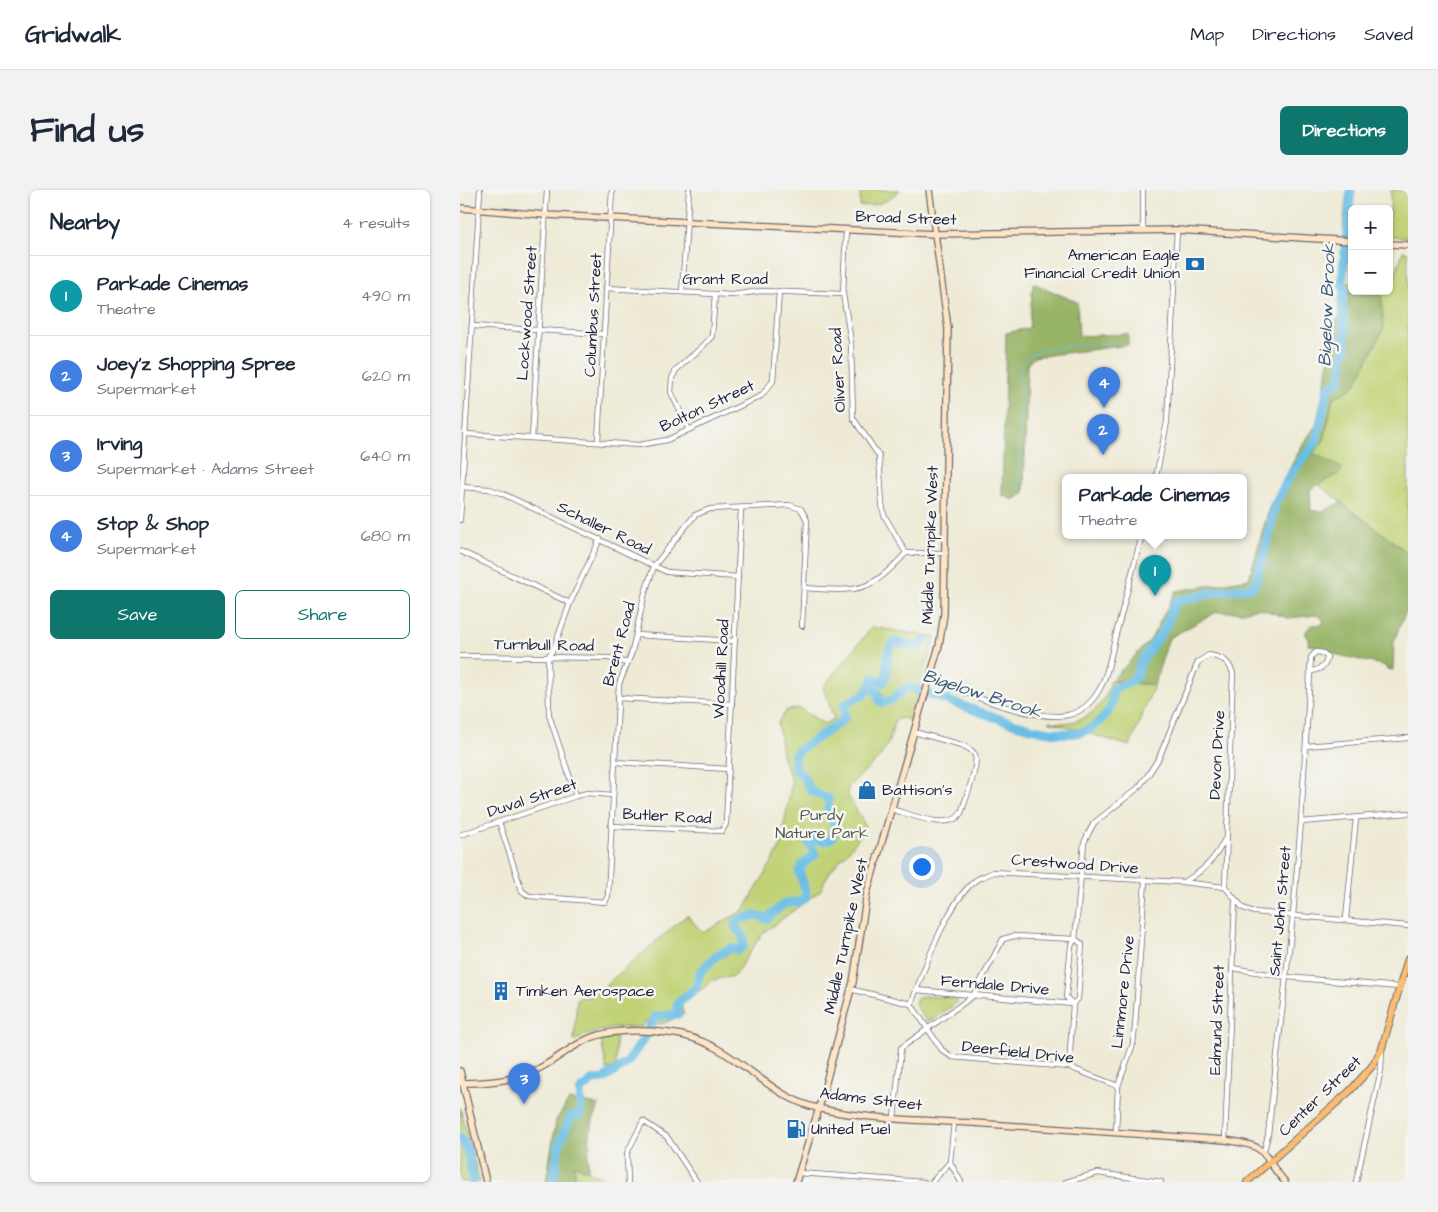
<!DOCTYPE html>
<meta charset="utf-8">
<style>
body{margin:0;font-family:"Architects Daughter",sans-serif;background:#f2f2f3;color:#1f2937}
.controls{position:absolute;right:15px;top:15px;display:grid;overflow:hidden;border-radius:8px;box-shadow:0 1px 4px #0004}
.controls button{width:45px;height:45px;display:grid;place-items:center;padding:0;border:0;border-bottom:1px solid #e0e1e3;background:#fff;color:#1f2937;font:25px sans-serif}
.you{position:absolute;left:461px;top:676px;width:18px;height:18px;margin:-12px;border:4px solid #fff;border-radius:50%;background:#1a73e8;box-shadow:0 0 0 8px #1a73e833}
.badge{display:grid;place-items:center;width:32px;height:32px;border-radius:50%;background:#0f766e;color:#fff;font-size:16px;font-weight:700}
.pin{position:absolute;translate:-50% -41px;filter:drop-shadow(0 1px 2px #0008)}
.pin::after{content:'';position:absolute;top:26px;width:18px;height:15px;background:inherit;clip-path:polygon(0 0,100% 0,50% 100%)}
.popup{position:absolute;left:602px;top:284px;width:185px;height:65px;box-sizing:border-box;display:grid;place-content:center;border-radius:8px;background:#fff;filter:drop-shadow(0 1px 4px #0005);font-size:16px;white-space:nowrap;color:#747a83}
.popup b{font-size:19px;color:#1f2937}
.popup::after{content:'';position:absolute;left:50%;top:100%;margin-left:-10px;border:10px solid transparent;border-top-color:#fff}
.list{margin:0;padding:0;list-style:none}
h2{display:flex;justify-content:space-between;align-items:center;height:65px;margin:0;padding:0 20px;font-size:21px}
h2 small{font-size:16px;font-weight:400;color:#747a83}
.list li{display:grid;grid-template-columns:32px 1fr auto;gap:15px;align-items:center;box-sizing:border-box;height:80px;padding:0 20px;border-top:1px solid #e0e1e3}
.list b{display:block;font-size:19px;white-space:nowrap}
.list p{margin:0;font-size:16px;white-space:nowrap;color:#747a83}
.list em{font-size:16px;font-style:normal;color:#747a83}
.actions{display:flex;gap:10px;padding:15px 20px}
.actions a{flex:1;padding:11px 0;border:1px solid #0f766e;border-radius:8px;text-align:center;font-size:18px;color:#0f766e}
.actions .main{background:#0f766e;color:#fff}
.map{position:relative;flex:none;width:948px;height:992px;overflow:hidden;border-radius:8px}
header{display:flex;align-items:center;gap:30px;box-sizing:border-box;height:70px;padding:0 25px;background:#fff;border-bottom:1px solid #e0e1e3}
header strong{font-size:24px}
nav{display:flex;gap:28px;margin-inline-start:auto;font-size:18px}
.intro{display:flex;align-items:center;justify-content:space-between;box-sizing:border-box;height:120px;padding:0 30px}
h1{margin:0;font-size:35px}
.button{padding:12px 22px;border-radius:8px;background:#0f766e;color:#fff;font-size:18px;font-weight:700}
main{display:flex;gap:30px;padding:0 30px}
aside{flex:1;background:#fff;border-radius:8px;box-shadow:0 1px 4px #0004}
.map>svg:first-child{display:block}
</style>
<header>
<strong>Gridwalk</strong>
<nav><a>Map</a><a>Directions</a><a>Saved</a></nav>
</header>
<div class="intro"><h1>Find us</h1><a class="button">Directions</a></div>
<main>
<aside>
<h2>Nearby<small>4 results</small></h2>
<ul class="list">
<li><span class="badge" style="background:#0f9aa8">1</span><div><b>Parkade Cinemas</b><p>Theatre</p></div><em>490 m</em></li>
<li><span class="badge" style="background:#3f7fe0">2</span><div><b>Joey'z Shopping Spree</b><p>Supermarket</p></div><em>620 m</em></li>
<li><span class="badge" style="background:#3f7fe0">3</span><div><b>Irving</b><p>Supermarket · Adams Street</p></div><em>640 m</em></li>
<li><span class="badge" style="background:#3f7fe0">4</span><div><b>Stop &amp; Shop</b><p>Supermarket</p></div><em>680 m</em></li>
</ul>
<div class="actions"><a class="main">Save</a><a>Share</a></div>
</aside>
<div class="map">
<svg width="948" height="992" viewBox="0 0 948 992">
<rect width="100%" height="100%" fill="#f6f6f2"/>
<filter id="ink" filterUnits="userSpaceOnUse"><feTurbulence type="fractalNoise" baseFrequency=".02" numOctaves="2"/><feDisplacementMap in="SourceGraphic" scale="10" xChannelSelector="R" yChannelSelector="G"/><feConvolveMatrix kernelMatrix="1 2 1 2 8 2 1 2 1" color-interpolation-filters="sRGB"/></filter>
<filter id="wash" filterUnits="userSpaceOnUse"><feTurbulence type="fractalNoise" baseFrequency=".0096" numOctaves="4" result="noise"/><feDisplacementMap in="SourceGraphic" scale="20" xChannelSelector="R" yChannelSelector="G"/><feGaussianBlur stdDeviation="1.12" result="paint"/><feColorMatrix in="noise" values="0 0 0 0 0 0 0 0 0 0 0 0 0 0 0 0 0 1.4 0 .05"/><feComposite in="paint" operator="in"/></filter>
<g filter="url(#wash)">
<rect width="100%" height="100%" fill="#eeead6"/>
<g fill="#c0d275" stroke="#717a58">
<path d="M 400,0 L 440,0 C 429,12 416,16 400,16 Z"/>
<polygon points="931,0 948,0 948,48 929,47"/>
<polygon points="943,61 948,62 948,363 839,280 864,250 875,198 884,93 892,93 892,101 929,101 929,96 932,95"/>
<path d="M 412,437 L 475,447 L 449,530 L 442,528 L 435,530 L 429,552 L 419,568 L 389,596 L 387,604 L 405,635 C 397,660 368,674 361,700 L 302,744 L 274,786 L 253,790 L 241,800 L 220,810 L 224,824 L 202,834 L 184,832 L 182,837 C 157,837 136,839 114,851 L 117,808 L 133,806 L 227,725 L 243,743 L 284,720 L 320,658 L 332,591 L 322,565 L 318,532 L 327,520 L 339,518 L 364,534 L 374,529 L 363,497 Z"/>
<path d="M 651,491 L 694,495 L 670,556 L 588,531 C 618,539 644,521 651,491 Z"/>
<polygon points="463,806 495,808 498,812 472,830 466,831 455,814 457,809"/>
<polygon points="156,847 156,876 147,880 141,850"/>
<polygon points="0,917 20,992 0,992"/>
<polygon points="114,974 145,989 144,992 116,992"/>
</g>
<g fill="#98b466" stroke="#5d6b50">
<polygon points="887,0 894,0 891,36 885,39 883,36"/>
<polygon points="573,93 617,112 619,146 668,144 668,155 574,167 567,175 564,303 554,310 542,305 546,143 569,138"/>
<polygon points="891,98 892,101 921,102 924,138 895,195 888,201 873,208 864,250 853,263 883,279 878,284 850,299 851,321 863,321 881,312 948,363 948,416 934,451 933,480 926,479 926,476 874,464 865,457 848,455 849,449 845,443 851,435 862,435 864,430 857,425 828,428 798,418 783,422 757,422 709,448 694,495 651,491 691,449 716,401 789,389 810,315 843,254 857,234 877,129 885,127"/>
<path d="M 109,910 L 139,915 C 128,937 129,958 128,981 L 114,974 L 116,992 L 86,992 L 96,930 Z"/>
</g>
<g fill="none" stroke-linecap="round" stroke-linejoin="round">
<path stroke="#69bee5" stroke-width="1" d="M 556,301 L 559,284 L 561,204 L 559,176 C 563,172 568,165 574,163 C 588,156 644,153 661,154"/>
<g stroke="#69bee5" stroke-width="9">
<path d="M 410,498 L 419,504 L 419,510 L 422,513 L 432,510 L 447,497 C 488,506 596,561 631,538 C 638,533 647,526 650,518 C 653,511 651,503 656,497 L 667,494 L 676,487 L 681,472 L 705,438 L 714,415 L 718,411 L 760,401 L 794,397 L 809,345 L 815,314 L 830,285 L 856,252 L 868,198 L 878,192 L 883,177 L 882,168 L 886,159 L 882,111 L 885,102 L 882,93 L 891,0"/>
<path d="M 410,498 L 413,488 L 422,493 C 433,484 420,461 436,452 L 456,457 L 466,450"/>
<polyline points="0,948 6,955 13,992"/>
<path d="M 93,992 L 99,955 L 111,926 L 118,926 L 121,922 L 120,901 L 133,890 L 144,889 L 167,873 L 185,847 L 194,827 L 218,824 L 217,814 L 236,798 L 240,782 L 256,766 L 271,758 L 278,760 L 284,756 L 283,746 L 275,737 L 278,730 L 297,725 L 306,729 L 324,714 L 338,712 L 345,708 L 346,702 L 339,681 L 343,674 L 355,664 L 348,652 L 353,648 C 356,649 361,651 364,651 C 381,650 372,628 369,621 C 367,617 369,612 369,609 L 351,601 L 343,586 L 335,579 L 334,566 L 339,560 L 381,532 L 385,526 L 384,514 L 403,505 L 410,498"/>
</g>
</g>
</g>
<g filter="url(#ink)">
<g fill="none" stroke-linecap="round" stroke-linejoin="round">
<g stroke="#696871" stroke-width="6">
<g id="street">
<polyline points="683,0 683,40"/>
<polyline points="386,40 383,104 391,152 393,228 419,266 422,314 424,325 446,363"/>
<polyline points="146,98 272,105 301,101 383,104"/>
<polyline points="222,102 229,0"/>
<polyline points="12,136 144,144"/>
<polyline points="229,240 211,202 212,188 216,180 242,157 252,146 255,104"/>
<polyline points="6,244 179,255 207,250 301,206 313,191 319,101"/>
<polyline points="72,248 87,0"/>
<polyline points="138,251 152,0"/>
<polyline points="696,287 707,232 717,40"/>
<polyline points="2,297 29,299 41,303 207,382 278,387"/>
<polyline points="0,330 20,0"/>
<polyline points="0,361 110,413"/>
<path d="M 344,398 C 398,401 407,405 446,363 L 486,363"/>
<polyline points="177,445 274,451"/>
<polyline points="0,466 149,468 167,473"/>
<path d="M 469,489 C 502,502 574,532 608,525 C 621,522 631,513 638,502 C 648,485 651,464 656,444 C 665,411 673,378 682,345"/>
<polyline points="158,508 272,514"/>
<polyline points="846,556 948,548"/>
<polyline points="155,572 268,579"/>
<polyline points="116,606 89,525 88,467 94,458 110,413 140,349"/>
<path d="M 431,619 C 450,624 490,642 501,623 C 505,611 519,575 515,565 C 512,559 507,558 502,555 L 454,542"/>
<polyline points="39,632 62,701 69,706 145,712 148,706 159,494 172,462 184,406 194,376 235,325 250,319 329,315 341,319 347,330 342,436"/>
<polyline points="841,632 948,623"/>
<polyline points="151,636 262,641 266,634 281,318"/>
<polyline points="0,645 116,606 127,603 153,605"/>
<path d="M 723,692 C 743,682 755,669 765,649"/>
<polyline points="765,697 783,718 794,722 948,736"/>
<polyline points="886,729 896,628"/>
<polyline points="772,778 827,787 939,797"/>
<polyline points="390,799 451,814 482,860 492,867 609,877 658,896"/>
<polyline points="456,800 613,814"/>
<path d="M 451,814 C 464,780 487,712 516,690 C 521,687 528,685 533,682 L 722,692 L 765,697"/>
<path d="M 613,814 L 606,807 L 611,756 L 615,749 L 624,653 L 628,644 L 634,633 L 678,598 L 688,585 L 699,568 L 738,472 L 749,465 C 763,468 768,470 773,483 L 765,697"/>
<polyline points="609,877 613,814 618,809 622,754 615,749"/>
<polyline points="434,928 441,858 513,806 543,749 554,746 615,749"/>
<polyline points="494,932 490,972 501,992"/>
<polyline points="656,943 658,896 673,854 675,837 685,691"/>
<polyline points="765,950 775,711"/>
<path d="M 804,961 L 808,945 L 833,725 L 841,632 L 851,467 L 856,462 L 863,463 L 867,467 C 866,478 859,479 850,482"/>
<polyline points="339,983 464,992"/>
<polyline points="168,992 167,963 183,931 207,947 237,992"/>
<polyline points="472,992 490,972"/>
<polyline points="606,992 638,983 701,992"/>
<polyline points="896,992 921,880 922,859"/>
</g>
</g>
<g stroke="#696871" stroke-width="8">
<g id="secondary">
<polyline points="0,18 86,25 476,44 717,40 892,51"/>
<polyline points="929,54 948,55"/>
<polyline points="0,881 26,992"/>
<path d="M 0,893 C 27,893 54,891 78,879 C 96,870 111,856 130,848 C 153,839 185,840 209,843 C 274,850 300,904 357,918 C 408,930 461,930 513,933 C 597,939 681,945 765,950 C 813,957 797,961 825,992"/>
<polyline points="336,992 359,918 393,792 407,703 479,456 484,424 488,138 469,0"/>
</g>
</g>
<g stroke="#696871" stroke-width="8">
<polyline id="primary" points="787,992 890,901 913,875 922,858 948,768"/>
</g>
<use href="#street" stroke="#fff" stroke-width="4.5"/>
<use href="#secondary" stroke="#fee5c5" stroke-width="5.5"/>
<use href="#primary" stroke="#fcbd6f" stroke-width="6"/>
</g>
</g>
<defs>
<g id="bank-bare" transform="scale(1.5)"><path d="M-6-4H6V4H-6ZM0-2.3a2.3 2.3 0 1 0 0 4.6a2.3 2.3 0 1 0 0-4.6Z" fill="#1f6fb2" stroke="#f6f6f2" stroke-width="2.5" paint-order="stroke"/></g>
<g id="shop-bare" transform="scale(1.5)"><path d="M-5-2.5h2.3a2.7 3.5 0 0 1 5.4 0H5L5.5 6h-11ZM-1.5-2.5h3a1.5 2.3 0 0 0-3 0Z" fill="#1f6fb2" stroke="#f6f6f2" stroke-width="2.5" paint-order="stroke"/></g>
<g id="building-bare" transform="scale(1.5)"><path d="M-4-6H4V6H1V3H-1V6H-4ZM-2.5-4.3h1.7v1.8h-1.7ZM.8-4.3h1.7v1.8H.8ZM-2.5-1h1.7V.8h-1.7ZM.8-1h1.7V.8H.8Z" fill="#1f6fb2" stroke="#f6f6f2" stroke-width="2.5" paint-order="stroke"/></g>
<g id="fuel-bare" transform="scale(1.5)"><path d="M-5.5-6h7V0h2V4h1.3V-2.5L3-4.5l.8-.8L6-3V5H2.5V1h-1V6h-7ZM-4.2-4.7v3.2H.2V-4.7Z" fill="#1f6fb2" stroke="#f6f6f2" stroke-width="2.5" paint-order="stroke"/></g>
</defs>
<g fill-rule="evenodd">
<use href="#bank-bare" x="735" y="74"/>
<use href="#shop-bare" x="407" y="600"/>
<use href="#building-bare" x="41" y="801"/>
<use href="#fuel-bare" x="336" y="939"/>
</g>
<g text-anchor="middle" dominant-baseline="central" stroke-width="5" stroke-linejoin="round" paint-order="stroke">
<g font-size="16" fill="#22223b" stroke="#f6f6f2">
<text transform="translate(446 28) rotate(2)">Broad Street</text>
<text x="265" y="89">Grant Road</text>
<text transform="translate(67 123) rotate(-86)">Lockwood Street</text>
<text transform="translate(133 125) rotate(-87)">Columbus Street</text>
<text transform="translate(378 180) rotate(-93)">Oliver Road</text>
<text transform="translate(247 216) rotate(-25)">Bolton Street</text>
<text transform="translate(144 338) rotate(26)">Schaller Road</text>
<text transform="translate(470 355) rotate(-88)">Middle Turnpike West</text>
<text transform="translate(159 454) rotate(-75)">Brent Road</text>
<text transform="translate(84 455) rotate(1)">Turnbull Road</text>
<text transform="translate(261 479) rotate(-87)">Woodhill Road</text>
<text transform="translate(757 565) rotate(-87)">Devon Drive</text>
<text transform="translate(72 608) rotate(-18)">Duval Street</text>
<text transform="translate(207 626) rotate(3)">Butler Road</text>
<text transform="translate(615 674) rotate(4)">Crestwood Drive</text>
<text transform="translate(820 721) rotate(-85)">Saint John Street</text>
<text transform="translate(386 746) rotate(-78)">Middle Turnpike West</text>
<text transform="translate(535 795) rotate(5)">Ferndale Drive</text>
<text transform="translate(663 802) rotate(-84)">Linnmore Drive</text>
<text transform="translate(757 830) rotate(-88)">Edmund Street</text>
<text transform="translate(558 862) rotate(6)">Deerfield Drive</text>
<text transform="translate(860 906) rotate(-44)">Center Street</text>
<text transform="translate(411 909) rotate(7)">Adams Street</text>
</g>
<g font-size="16" fill="#22223b" stroke="#f6f6f2" text-anchor="start">
<text x="720" y="65" text-anchor="end">American Eagle<tspan x="720" dy="18">Financial Credit Union</tspan></text>
<text x="422" y="600">Battison's</text>
<text x="56" y="801">Timken Aerospace</text>
<text x="351" y="939">United Fuel</text>
</g>
<g font-size="16" fill="#51574c" stroke="#f6f6f2">
<text x="362" y="625">Purdy<tspan x="362" dy="18">Nature Park</tspan></text>
</g>
<g font-size="18" font-style="italic" fill="#3b5976" stroke="#f6f6f2">
<text transform="translate(867 115) rotate(-88)">Bigelow Brook</text>
<text transform="translate(522 504) rotate(18)">Bigelow Brook</text>
</g>
</g>
</svg>
<div class="controls">
<button>+</button>
<button>−</button>
</div>
<div class="you"></div>
<div class="pin badge" style="left:695px;top:406px;background:#0f9aa8">1</div>
<div class="popup"><b>Parkade Cinemas</b>Theatre</div>
<div class="pin badge" style="left:643px;top:265px;background:#3f7fe0">2</div>
<div class="pin badge" style="left:64px;top:914px;background:#3f7fe0">3</div>
<div class="pin badge" style="left:644px;top:218px;background:#3f7fe0">4</div>
</div>
</main>
